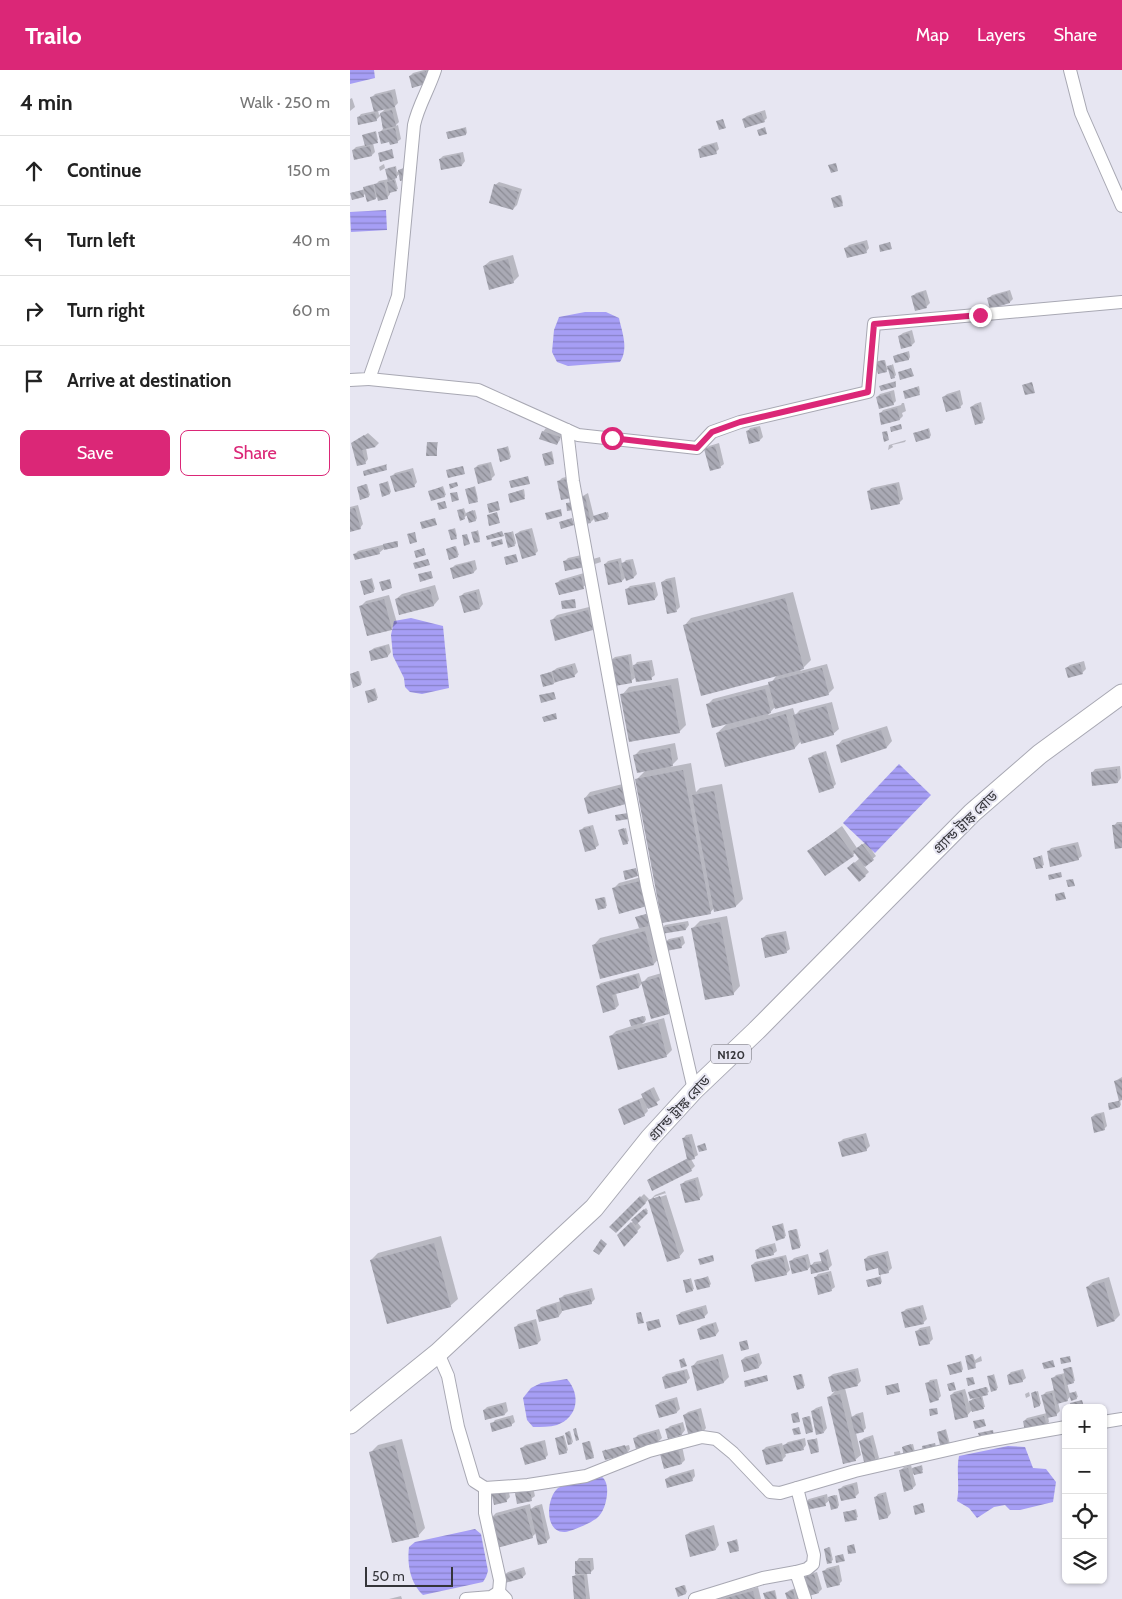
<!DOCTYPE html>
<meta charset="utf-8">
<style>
body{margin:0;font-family:Cabin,"Noto Sans Bengali",sans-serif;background:#f2f2f2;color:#222}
.controls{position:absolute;right:15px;bottom:15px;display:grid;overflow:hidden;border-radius:8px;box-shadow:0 1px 4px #0004}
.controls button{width:45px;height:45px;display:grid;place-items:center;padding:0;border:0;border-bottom:1px solid #e0e0e0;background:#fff;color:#222;font:25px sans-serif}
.scale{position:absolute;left:15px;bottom:12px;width:88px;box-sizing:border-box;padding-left:5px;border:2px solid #35353a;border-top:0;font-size:14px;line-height:18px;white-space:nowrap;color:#35353a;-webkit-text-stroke:4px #e7e6f2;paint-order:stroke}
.stop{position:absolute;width:15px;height:15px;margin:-11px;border:4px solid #db2777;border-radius:50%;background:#fff}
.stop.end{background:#db2777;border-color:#fff;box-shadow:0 1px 5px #0008}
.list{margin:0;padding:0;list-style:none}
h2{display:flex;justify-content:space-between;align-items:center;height:65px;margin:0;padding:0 20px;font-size:21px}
h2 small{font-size:16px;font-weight:400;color:#767676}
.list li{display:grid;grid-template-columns:32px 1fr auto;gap:15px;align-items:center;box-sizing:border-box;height:70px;padding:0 20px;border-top:1px solid #e0e0e0}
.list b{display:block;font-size:19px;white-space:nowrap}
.list em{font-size:16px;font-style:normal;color:#767676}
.actions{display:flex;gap:10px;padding:15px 20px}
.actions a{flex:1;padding:11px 0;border:1px solid #db2777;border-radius:8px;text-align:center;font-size:18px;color:#db2777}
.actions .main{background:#db2777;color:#fff}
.icon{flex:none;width:28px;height:28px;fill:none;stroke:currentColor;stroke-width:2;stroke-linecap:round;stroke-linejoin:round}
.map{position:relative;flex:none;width:772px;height:1529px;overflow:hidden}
header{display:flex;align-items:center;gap:30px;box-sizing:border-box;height:70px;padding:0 25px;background:#db2777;color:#fff}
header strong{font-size:24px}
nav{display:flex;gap:28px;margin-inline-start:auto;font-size:18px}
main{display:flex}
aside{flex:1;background:#fff}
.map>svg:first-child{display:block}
</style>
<header>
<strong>Trailo</strong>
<nav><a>Map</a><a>Layers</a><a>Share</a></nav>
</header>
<main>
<aside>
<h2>4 min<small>Walk · 250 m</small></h2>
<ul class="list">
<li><svg class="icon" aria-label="ahead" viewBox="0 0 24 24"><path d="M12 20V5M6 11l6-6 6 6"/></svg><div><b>Continue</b></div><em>150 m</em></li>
<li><svg class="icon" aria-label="left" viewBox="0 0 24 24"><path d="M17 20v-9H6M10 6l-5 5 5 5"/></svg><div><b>Turn left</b></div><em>40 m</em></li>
<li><svg class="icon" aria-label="right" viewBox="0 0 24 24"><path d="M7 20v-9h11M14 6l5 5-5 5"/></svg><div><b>Turn right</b></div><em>60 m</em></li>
<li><svg class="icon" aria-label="arrive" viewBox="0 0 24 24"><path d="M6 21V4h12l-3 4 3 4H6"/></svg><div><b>Arrive at destination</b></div></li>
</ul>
<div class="actions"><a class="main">Save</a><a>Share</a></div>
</aside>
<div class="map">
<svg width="772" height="1529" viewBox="0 0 772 1529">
<defs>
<pattern id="water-rules" width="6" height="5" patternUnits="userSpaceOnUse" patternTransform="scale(1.25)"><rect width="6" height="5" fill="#a69ef5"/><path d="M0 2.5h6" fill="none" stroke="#8882c7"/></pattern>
<pattern id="building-back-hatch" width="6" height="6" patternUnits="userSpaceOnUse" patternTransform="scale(1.25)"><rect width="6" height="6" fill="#aaaab5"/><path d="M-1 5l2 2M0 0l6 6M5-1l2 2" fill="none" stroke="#8b8b94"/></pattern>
</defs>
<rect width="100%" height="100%" fill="#e7e6f2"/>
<g fill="url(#water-rules)">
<polygon points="0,0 24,0 25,8 0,14"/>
<polygon points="36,140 37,160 1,162 0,142"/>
<path d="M 235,242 L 256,242 L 269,248 C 272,262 279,279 270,292 L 218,296 L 207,292 L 202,282 L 204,260 L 209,247 Z"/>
<polygon points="61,548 93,556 99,618 72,624 60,622 55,617 54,608 43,586 41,565 44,551"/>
<polygon points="549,694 581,725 525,783 493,753"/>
<path d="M 217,1309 C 231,1325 228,1347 207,1355 C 200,1357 191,1357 183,1357 L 177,1350 L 173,1328 L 181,1318 L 191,1313 Z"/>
<path d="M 658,1376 L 675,1377 L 683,1398 L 696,1399 L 706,1412 L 703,1432 L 670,1440 L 660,1440 L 655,1435 L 644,1437 L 627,1448 L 619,1438 L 607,1431 C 610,1416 606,1401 609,1386 Z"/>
<path d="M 252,1407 C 262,1414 256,1442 247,1448 C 241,1453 222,1461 215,1462 C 194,1463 196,1428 208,1418 C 212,1415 245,1408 252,1407 Z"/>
<path d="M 125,1459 L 131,1464 L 138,1501 L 136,1507 L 133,1512 L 73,1525 C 60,1513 57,1494 59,1477 L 65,1472 Z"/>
</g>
<g fill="#0003" fill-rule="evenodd">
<polygon points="74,0 79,0 82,9 60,6 63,3"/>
<path d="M 45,19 L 48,33 L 45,36 L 49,52 L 45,56 L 48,55 L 51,69 L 47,72 L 30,62 L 33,59 L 31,45 L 26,50 L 8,48 L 11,44 L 25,41 L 22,27 L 25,24 ZM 36,38 L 29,45 L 28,40 Z"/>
<polygon points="2,28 5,37 0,41 0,29"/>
<polygon points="415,40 417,48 414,51 393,49 397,46"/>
<polygon points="116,57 117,63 116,64 98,62"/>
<polygon points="26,61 28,70 23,73 25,82 22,85 3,80 6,77 16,75 13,65 15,64"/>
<polygon points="367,72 369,79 366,82 349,80 352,76"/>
<polygon points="113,82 115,91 112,95 90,89 93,86"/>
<polygon points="34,94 35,98 30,101 29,97"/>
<polygon points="46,96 47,102 51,99 57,97 45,108 48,119 40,121 40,124 37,128 28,126 26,128 16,123 14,125 1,123 15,119 16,116 24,114 24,116 29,111 39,109 38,98"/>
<polygon points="149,112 172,119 167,135 163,139 145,115"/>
<polygon points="491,125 493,133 492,134 482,128"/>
<polygon points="517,170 519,178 516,182 496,178 499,175"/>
<polygon points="163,185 169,206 163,212 134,196 140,191"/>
<polygon points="576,220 580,233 576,237 563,226 566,223"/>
<polygon points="660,220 663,229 660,232 639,228 642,225"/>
<polygon points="562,260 565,272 562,275 549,266 553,263"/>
<polygon points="559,281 560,287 559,289 546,292 545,286 546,285"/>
<polygon points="535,290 537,298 543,294 546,305 544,307 539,298 536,301 528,291"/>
<polygon points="546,311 546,316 531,316 532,315"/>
<polygon points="569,316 570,322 569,324 555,321"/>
<polygon points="544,320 546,331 543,334 527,327 530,324"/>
<polygon points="610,320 613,334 610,337 593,327 597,324"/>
<polygon points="631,332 635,349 632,352 621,337 625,334"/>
<polygon points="552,333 554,333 556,341 552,343 553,346 550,349 530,344 533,340 551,335"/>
<polygon points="410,356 413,367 410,370 397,362 400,358"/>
<polygon points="196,358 212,364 210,370 207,374 193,362"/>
<polygon points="579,358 581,365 580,367 565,363"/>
<polygon points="18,363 29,373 26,376 16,378 18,389 15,393 2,374"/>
<polygon points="556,370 555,372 542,375 543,377 538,380 539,375"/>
<polygon points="79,372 88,372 86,385 78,373"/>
<polygon points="369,373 374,394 370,397 355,379 359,376"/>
<polygon points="158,376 161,387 160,388 148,380"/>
<polygon points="202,381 204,391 203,393 193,384"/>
<polygon points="141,392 145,405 141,409 125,398 128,395"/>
<polygon points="37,394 36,398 15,401 16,400"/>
<polygon points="63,398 67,412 64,416 42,406 45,403"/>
<polygon points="220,406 224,424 209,411 212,408"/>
<polygon points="38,411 41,422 40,423 30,414"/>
<polygon points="549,412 553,429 550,432 522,439 518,422 521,418"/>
<polygon points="17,414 20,425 19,426 8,417"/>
<polygon points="93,416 96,425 94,426 80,421"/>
<polygon points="125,416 128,429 127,430 117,419"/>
<polygon points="174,419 175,426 174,428 159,424"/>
<polygon points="238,423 244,447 258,442 259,447 257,448 245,448 241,452 231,427"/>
<polygon points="8,435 13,454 10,458 0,460 0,437"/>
<polygon points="114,438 116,444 119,442 125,440 127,448 126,450 118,445 111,449 109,440"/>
<polygon points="105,458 107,466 106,467 99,460"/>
<polygon points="182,458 188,481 185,484 166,464 170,461"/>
<polygon points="128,460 130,469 129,471 122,463"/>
<polygon points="163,461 166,473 165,475 156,464"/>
<polygon points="48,471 48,476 35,478 29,483 5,484 8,481"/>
<polygon points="106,476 109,485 107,486 97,479"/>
<polygon points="236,484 234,496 215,491 218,488"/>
<polygon points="250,487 251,492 242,495 243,489"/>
<polygon points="271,488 272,494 276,490 283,489 287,504 284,507 276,507 272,511 255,494 258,491"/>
<polygon points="125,490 127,499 124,502 102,498 105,495"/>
<polygon points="234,503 237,514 233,517 207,513 210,510"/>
<polygon points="325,507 330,537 327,540 312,512 316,509"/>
<polygon points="22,508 25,519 23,521 11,512"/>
<polygon points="305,512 308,525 305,529 276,520 280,516"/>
<polygon points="85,515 89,529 84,535 46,529 52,524"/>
<polygon points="129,519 133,534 130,538 111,526 114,523"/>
<polygon points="443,522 461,590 450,601 477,594 484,618 478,624 424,638 418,645 443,638 445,645 450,640 482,632 489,659 483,664 451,671 445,678 367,663 378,653 357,635 363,629 420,614 428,604 334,556 341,548"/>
<polygon points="39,525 47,553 41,559 11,536 16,531"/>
<polygon points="243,536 248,554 242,559 201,551 207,545"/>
<polygon points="39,574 41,582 38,586 20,581 24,578"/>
<polygon points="281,584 283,597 287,592 302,590 305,605 301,608 286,607 281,611 261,590 265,587"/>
<polygon points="734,591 736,599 732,603 716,598 720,595"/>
<polygon points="225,593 228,602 224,606 204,613 191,605 203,601 207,598"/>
<polygon points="9,601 12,613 11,614 0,604"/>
<polygon points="328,608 336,655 329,662 272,625 279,617"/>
<polygon points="25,618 28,628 26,629 16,622"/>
<polygon points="537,656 542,671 537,677 492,691 487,676 492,670"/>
<polygon points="325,673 328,689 320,697 341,693 346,722 350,718 372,714 393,829 386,836 364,838 360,843 286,710 296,700 285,685 290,680"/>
<polygon points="476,681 486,714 483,717 460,688 463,685"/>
<polygon points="770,696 771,708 768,712 742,703 745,699"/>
<polygon points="277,713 281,727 235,728 240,722"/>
<polygon points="767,752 772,752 772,777 764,756"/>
<polygon points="243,755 249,775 245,778 230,761 234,757"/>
<polygon points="492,756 507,778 516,772 526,786 514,796 519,802 509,811 502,795 510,788 506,782 503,785 459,781"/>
<polygon points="276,758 279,771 274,774 270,760"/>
<polygon points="728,772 732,786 728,789 698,782 701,778"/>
<polygon points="692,785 694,795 692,796 685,788"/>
<polygon points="295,806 296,835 264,818 269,813"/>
<polygon points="255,827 257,836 249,839 247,830"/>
<polygon points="297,844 300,853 297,856 303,855 311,886 304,894 251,908 243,876 250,868 290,858 287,847"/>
<polygon points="377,846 390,916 383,924 343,858 350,851"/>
<polygon points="338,851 339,855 336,859 312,859 315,855"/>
<polygon points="436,861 440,879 436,882 413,868 416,865"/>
<polygon points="333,866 335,873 331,877 315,872 319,869"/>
<polygon points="315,902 324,937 318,943 292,913 289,917 266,923 269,935 266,938 247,916 251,913 289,903 292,913 298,907"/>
<polygon points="295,946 296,950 292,954 314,948 322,980 317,985 269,998 261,966 266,961 282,956 280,950 282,949"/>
<polygon points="772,1007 772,1029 770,1029 771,1035 770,1036 759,1034 770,1030 765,1011"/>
<polygon points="304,1017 310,1030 297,1038 298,1041 294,1045 269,1039 273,1036 294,1027 292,1024 296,1021"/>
<polygon points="754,1042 757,1056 754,1059 742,1047 745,1044"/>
<polygon points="516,1063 520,1076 516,1080 490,1072 493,1069"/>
<polygon points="342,1064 348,1085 341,1089 345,1096 341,1100 303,1119 298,1110 302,1107 338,1088 333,1069 336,1065"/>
<polygon points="348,1107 353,1125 349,1129 332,1114 335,1111"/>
<path d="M 315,1121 L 334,1181 L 329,1187 L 318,1190 L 299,1129 L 266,1162 L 261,1157 L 294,1124 L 300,1130 L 305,1125 ZM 316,1123 L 316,1125 L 304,1129 L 304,1127 Z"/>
<polygon points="296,1138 298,1141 287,1152 291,1157 274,1175 269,1166"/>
<polygon points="433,1153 436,1166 434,1167 424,1156"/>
<polygon points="447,1159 451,1176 449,1177 439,1161"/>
<polygon points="91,1166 108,1229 100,1236 21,1190 28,1183"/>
<polygon points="425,1173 427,1181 423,1184 406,1180 410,1177"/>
<polygon points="478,1179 482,1195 479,1198 462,1202 461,1196 458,1199 441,1191 444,1188 458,1184 461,1196 464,1192 472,1191 471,1183"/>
<polygon points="538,1181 542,1198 538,1202 530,1204 532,1212 531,1213 517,1210 531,1206 529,1197 515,1189 518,1186"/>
<polygon points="436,1185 440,1200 436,1204 402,1195 405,1192"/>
<polygon points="481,1201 485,1217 481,1220 465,1208 468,1204"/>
<polygon points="358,1206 361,1214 359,1216 346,1211"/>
<polygon points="759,1207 770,1245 765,1250 737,1217 743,1212"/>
<polygon points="341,1208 344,1219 342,1220 334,1211"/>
<polygon points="242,1218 245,1229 241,1233 212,1240 212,1242 209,1246 190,1250 188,1240 191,1237 211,1231 210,1229 214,1225"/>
<polygon points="356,1235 358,1243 354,1247 328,1245 331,1242"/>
<polygon points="573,1235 577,1249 573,1253 553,1242 556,1239"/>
<polygon points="186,1249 191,1270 188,1273 165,1258 168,1254"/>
<polygon points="366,1252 369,1261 366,1265 348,1259 352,1256"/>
<polygon points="580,1256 583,1269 579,1273 566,1262 570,1258"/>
<polygon points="409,1283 412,1293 409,1297 392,1290 395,1287"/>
<polygon points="373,1284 379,1307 374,1312 342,1297 347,1291"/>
<polygon points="623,1284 625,1290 631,1286 632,1291 626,1293 625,1297 617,1286"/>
<polygon points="611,1291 613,1299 612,1301 599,1295"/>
<polygon points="722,1297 725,1311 717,1313 720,1324 726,1321 728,1327 726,1328 721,1326 717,1330 708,1332 710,1341 706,1345 698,1346 699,1352 696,1355 674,1351 677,1348 697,1343 693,1325 696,1322 705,1320 703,1308 706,1305 715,1303 716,1298"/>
<polygon points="508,1298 511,1311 508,1314 495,1318 502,1347 506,1344 513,1342 516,1358 513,1361 506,1363 511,1385 505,1390 478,1328 486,1320 479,1307 483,1304"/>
<polygon points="337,1299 340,1308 336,1312 313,1307 316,1304"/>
<polygon points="673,1299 676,1308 672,1311 658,1305 661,1302"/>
<polygon points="452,1304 455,1316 448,1318 445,1306"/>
<polygon points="644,1304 648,1318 646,1319 638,1307"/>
<polygon points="587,1309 591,1326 588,1329 577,1314 580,1310"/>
<polygon points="637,1317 639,1322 632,1325 635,1337 621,1341 617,1346 601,1325 604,1322 615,1319 619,1333 625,1326 620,1322 621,1321"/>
<polygon points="688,1321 691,1334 689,1335 682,1323"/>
<polygon points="679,1322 680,1326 676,1328 675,1324"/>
<polygon points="327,1327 330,1339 327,1342 307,1335 310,1332"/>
<polygon points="156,1332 158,1341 155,1344 134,1340 137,1337"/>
<polygon points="472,1336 477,1358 474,1362 462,1341 466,1338"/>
<polygon points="351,1338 356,1358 353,1362 334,1345 338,1342"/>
<polygon points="163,1345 165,1352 161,1355 142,1354 145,1350"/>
<polygon points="460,1346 463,1360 462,1361 454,1348"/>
<polygon points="333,1352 335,1360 332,1364 319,1367 317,1359 320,1356"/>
<polygon points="309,1359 312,1368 308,1372 285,1368 288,1365"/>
<polygon points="596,1359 600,1374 599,1376 588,1362"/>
<polygon points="220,1361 223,1372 222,1373 218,1362"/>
<polygon points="214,1365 218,1380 216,1382 206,1368"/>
<polygon points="523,1365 529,1388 525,1392 510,1371 514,1368"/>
<polygon points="455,1368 456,1375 453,1379 435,1383 436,1386 432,1390 413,1380 416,1377 432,1373 433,1376 438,1372"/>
<polygon points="467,1368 469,1380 468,1381 459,1371"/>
<polygon points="753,1368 757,1368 757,1370 753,1372"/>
<polygon points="52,1369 75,1458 68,1466 20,1383 28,1375"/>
<polygon points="195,1370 198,1385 195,1388 172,1378 175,1375"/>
<polygon points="240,1371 244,1386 243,1387 233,1374"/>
<polygon points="563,1374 565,1382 553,1377 554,1376"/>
<polygon points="279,1375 280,1379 277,1383 254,1381 256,1379 256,1381"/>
<polygon points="332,1376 335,1390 332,1393 312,1384"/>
<polygon points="550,1381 551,1387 545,1389 544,1382"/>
<polygon points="561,1395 562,1399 565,1397 572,1395 573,1400 563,1404 566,1415 563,1418 551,1400 554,1397"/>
<polygon points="344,1399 345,1406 342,1410 316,1409 320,1406"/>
<polygon points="507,1412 509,1423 506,1426 490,1419 493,1416"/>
<polygon points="157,1415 160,1427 156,1431 145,1433"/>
<polygon points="183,1417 185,1426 181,1429 166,1424 169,1420"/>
<polygon points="536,1422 541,1443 538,1447 530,1448 525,1428 528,1424"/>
<polygon points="477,1424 478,1429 481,1426 487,1425 489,1435 488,1437 482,1438 480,1430 475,1434 455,1432 459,1429"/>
<polygon points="180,1434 181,1439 185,1436 192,1434 200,1468 196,1472 186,1463 182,1467 141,1448 146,1443"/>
<polygon points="506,1439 508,1447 496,1451 495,1443"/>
<polygon points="364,1455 369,1475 366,1479 336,1465 340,1462"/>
<polygon points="387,1469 389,1478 388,1480 379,1472"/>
<polygon points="480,1477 483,1490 478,1493 475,1479"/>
<polygon points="229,1488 243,1488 244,1499 240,1503 237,1503 240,1529 225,1529 223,1507 226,1504 226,1492"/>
<polygon points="489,1495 492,1511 489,1514 474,1501 477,1498"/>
<polygon points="174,1497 176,1504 173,1507 154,1505 158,1502"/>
<polygon points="467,1502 472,1519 469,1522 456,1507 459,1504"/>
<polygon points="335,1515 337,1522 336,1523 327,1518"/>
<polygon points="408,1517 411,1529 363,1529"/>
<polygon points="446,1518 449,1529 438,1529 436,1523 440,1520"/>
<polygon points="425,1520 427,1529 416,1529 416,1522"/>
<polygon points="51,1526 52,1529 39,1529"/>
</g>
<g fill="url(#building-back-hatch)">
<polygon points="76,1 79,13 62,18 59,6"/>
<polygon points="41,22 45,37 24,42 20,27"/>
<polygon points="42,40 46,56 33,59 30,43"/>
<polygon points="25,43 27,51 8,55 7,47"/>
<polygon points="411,43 415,52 395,58 392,49"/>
<polygon points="373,49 376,58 369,60 366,51"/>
<polygon points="415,57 417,64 409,66 407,60"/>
<polygon points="45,58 48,73 40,75 39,72 31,74 28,62"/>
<polygon points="115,58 116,65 98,69 96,62"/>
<polygon points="25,62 28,73 15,76 12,65"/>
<polygon points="364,74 367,84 350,88 348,79"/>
<polygon points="20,76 22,86 4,90 2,80"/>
<polygon points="42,79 44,88 30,92 28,83"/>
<polygon points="110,84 112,96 91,100 89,89"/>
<polygon points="486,93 488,101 481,103 478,95"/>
<polygon points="45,97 47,108 38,111 35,99"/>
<polygon points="55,98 58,109 50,111 48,100"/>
<polygon points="44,110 47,121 39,123 37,112"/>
<polygon points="34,112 38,129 28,131 24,114"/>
<polygon points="144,114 169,122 163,140 139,133"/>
<polygon points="23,115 26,129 17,132 13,117"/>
<polygon points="13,120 14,127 2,130 0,123"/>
<polygon points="490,125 493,136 484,138 481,128"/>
<polygon points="540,172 542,179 530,182 529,175"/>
<polygon points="514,173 517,183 497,188 494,178"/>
<polygon points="158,189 164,213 139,220 133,196"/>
<polygon points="573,222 577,238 565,241 561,226"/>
<polygon points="657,222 660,233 640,239 637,228"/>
<polygon points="559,263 562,276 551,279 548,266"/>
<polygon points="557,282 559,290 545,293 543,286"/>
<polygon points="534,290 537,302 528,304 525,292"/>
<polygon points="541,295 545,308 541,309 537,296"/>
<polygon points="561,298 564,306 550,310 548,302"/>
<polygon points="545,312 546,317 531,321 529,316"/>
<polygon points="682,312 685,323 675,325 672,315"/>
<polygon points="567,317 570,325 555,329 553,321"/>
<polygon points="540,323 544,335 529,339 526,327"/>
<polygon points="606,323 611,338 596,342 592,327"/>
<polygon points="628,335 633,353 625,355 620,337"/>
<polygon points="547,338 550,350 531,355 529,343"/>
<polygon points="551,354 552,359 541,362 540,357"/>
<polygon points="407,358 410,371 399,374 396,361"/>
<polygon points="578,359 580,368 566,372 563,363"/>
<polygon points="192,361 210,367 207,375 189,369"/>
<polygon points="537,361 539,370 534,372 532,362"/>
<polygon points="14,365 26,377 12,380 16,394 7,396 1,373"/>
<polygon points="77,372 87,373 87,386 76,386"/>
<polygon points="365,376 371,398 360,401 354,379"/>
<polygon points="157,377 160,389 150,392 147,379"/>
<polygon points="201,382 204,394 195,396 192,384"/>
<polygon points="138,394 142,410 128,414 124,398"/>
<polygon points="36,395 37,400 14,406 13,401"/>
<polygon points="113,396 115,404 98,408 96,400"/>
<polygon points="60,401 65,417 45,422 40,406"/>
<polygon points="178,406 180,414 161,418 159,411"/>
<polygon points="217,409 221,428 211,430 207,411"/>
<polygon points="37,412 40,424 32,427 29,414"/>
<polygon points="107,412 108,416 100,419 99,414"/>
<polygon points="16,414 19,427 10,430 7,417"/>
<polygon points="546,414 550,434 521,440 517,421"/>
<polygon points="92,417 95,427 81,431 78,421"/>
<polygon points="124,417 128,432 119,434 115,419"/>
<polygon points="172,420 175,429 160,433 158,424"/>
<polygon points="107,422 109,430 102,432 100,423"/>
<polygon points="235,426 241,453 236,454 230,427"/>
<polygon points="95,431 97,438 89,440 87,433"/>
<polygon points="148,431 150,440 139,443 137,434"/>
<polygon points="223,432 224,440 217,441 216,433"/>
<polygon points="5,438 11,459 0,462 0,439"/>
<polygon points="113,439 115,449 110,451 107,440"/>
<polygon points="211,439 212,446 197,450 195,443"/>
<polygon points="123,440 126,451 119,453 116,443"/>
<polygon points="147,442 150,453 139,456 137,445"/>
<polygon points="256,442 258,449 245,452 243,446"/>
<polygon points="85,448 87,455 72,459 70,452"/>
<polygon points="222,448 224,455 211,459 209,452"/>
<polygon points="104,459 107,469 101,470 98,460"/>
<polygon points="179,460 186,485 172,489 165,464"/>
<polygon points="127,461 130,472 124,473 121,462"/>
<polygon points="152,461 154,466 137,470 136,466"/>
<polygon points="65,462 67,472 60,474 57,464"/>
<polygon points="161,462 165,476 158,478 154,463"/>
<polygon points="117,464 120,474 114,476 112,465"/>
<polygon points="152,469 153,474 142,477 141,472"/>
<polygon points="47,471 48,477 34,480 33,474"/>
<polygon points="105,476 108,487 99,490 96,479"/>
<polygon points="28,478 30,484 5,490 3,484"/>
<polygon points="74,478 76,485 66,488 64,481"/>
<polygon points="166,484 168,492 156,495 154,487"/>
<polygon points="233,487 235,497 215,501 213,491"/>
<polygon points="78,489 80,495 65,499 63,493"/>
<polygon points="268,491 272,512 258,515 254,494"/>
<polygon points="280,491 284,508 276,511 271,493"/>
<polygon points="121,492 124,503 103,509 100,498"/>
<polygon points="81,501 83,508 70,512 68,504"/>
<polygon points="231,506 234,519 209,525 205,513"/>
<polygon points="21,509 24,522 14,525 10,511"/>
<polygon points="40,509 42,518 32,521 29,512"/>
<polygon points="321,510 327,542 317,544 311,512"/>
<polygon points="302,514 305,530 278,535 275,519"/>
<polygon points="80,519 84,536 49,545 45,529"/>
<polygon points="126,522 130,539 114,543 109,526"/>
<polygon points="435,528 454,599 351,626 333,555"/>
<polygon points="34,529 42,560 17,566 9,536"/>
<polygon points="225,529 226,538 212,539 211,531"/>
<polygon points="238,540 243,560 205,571 200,550"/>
<polygon points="35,576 38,587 21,591 19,581"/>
<polygon points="278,586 282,613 265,616 260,590"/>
<polygon points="299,592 302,610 286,612 283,595"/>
<polygon points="730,594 733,604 718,608 715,598"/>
<polygon points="222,596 225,607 205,612 202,601"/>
<polygon points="472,598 479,625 425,639 418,612"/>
<polygon points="8,601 11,615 3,618 0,604"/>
<polygon points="201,602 204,614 193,617 190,605"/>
<polygon points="321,615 330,663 279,672 270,624"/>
<polygon points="24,619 27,630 18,633 15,621"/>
<polygon points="415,619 421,643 362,658 356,634"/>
<polygon points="204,622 206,629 191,633 189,625"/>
<polygon points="476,636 484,665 451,674 443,645"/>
<polygon points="206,643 207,649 194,652 192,647"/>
<polygon points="436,644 445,679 375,697 366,663"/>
<polygon points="531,660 537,678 491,693 486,675"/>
<polygon points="320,678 323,696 287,703 283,685"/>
<polygon points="473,683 484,718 469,723 458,688"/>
<polygon points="767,699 768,713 742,716 741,702"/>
<polygon points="333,700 361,844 312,853 285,709"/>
<polygon points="272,717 276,734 238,744 234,728"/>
<polygon points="364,721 386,837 364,842 342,725"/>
<polygon points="278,743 279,749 266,751 265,745"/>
<polygon points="772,754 772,778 765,779 762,755"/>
<polygon points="240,757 246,779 235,782 229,760"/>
<polygon points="274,758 278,774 273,775 268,760"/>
<polygon points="486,761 504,786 475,806 457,781"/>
<polygon points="512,774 524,790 515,797 503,781"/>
<polygon points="725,775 729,790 700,797 697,781"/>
<polygon points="690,786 693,798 686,799 683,788"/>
<polygon points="504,792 516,806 509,812 497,798"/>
<polygon points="286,798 288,806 275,810 273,801"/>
<polygon points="711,802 712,807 699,810 698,805"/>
<polygon points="723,809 725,816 718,817 716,810"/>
<polygon points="290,811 297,836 269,844 262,818"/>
<polygon points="714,822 716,829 706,831 705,824"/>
<polygon points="254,827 256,838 248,840 245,829"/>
<polygon points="296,844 299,856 289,858 285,847"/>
<polygon points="370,852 384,925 355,930 341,858"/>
<polygon points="335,854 336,860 311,864 310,858"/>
<polygon points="295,861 304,895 250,909 242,875"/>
<polygon points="433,864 437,883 415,888 411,868"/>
<polygon points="330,868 332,878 316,881 314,872"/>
<polygon points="286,905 289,918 262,925 266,939 253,943 246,916"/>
<polygon points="309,907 319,944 301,949 291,912"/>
<polygon points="293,946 295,952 281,956 279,950"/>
<polygon points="308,953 317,987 268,1000 259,966"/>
<polygon points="772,1009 772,1030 769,1031 764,1011"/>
<polygon points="300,1020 308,1035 298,1039 291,1024"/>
<polygon points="289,1030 295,1046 274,1055 268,1039"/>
<polygon points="769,1031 770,1037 759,1040 758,1033"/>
<polygon points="751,1044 755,1060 744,1063 741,1047"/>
<polygon points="513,1066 517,1081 492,1087 488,1072"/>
<polygon points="339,1067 345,1089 337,1091 342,1101 302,1121 297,1110 337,1089 332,1068"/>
<polygon points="355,1073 357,1080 349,1082 347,1076"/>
<polygon points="345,1110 350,1130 335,1133 330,1114"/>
<polygon points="290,1126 296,1133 266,1163 259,1157"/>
<polygon points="310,1126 330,1188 317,1192 298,1130"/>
<polygon points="294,1139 298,1143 286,1155 281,1150"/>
<polygon points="281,1152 288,1162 274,1177 267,1165"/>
<polygon points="432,1154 435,1168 426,1171 422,1156"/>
<polygon points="446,1159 450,1178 442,1180 438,1161"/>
<polygon points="251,1169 257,1174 249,1185 243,1181"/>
<polygon points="84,1173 101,1237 37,1254 20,1190"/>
<polygon points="422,1176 424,1185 407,1189 405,1180"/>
<polygon points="475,1182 479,1200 461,1204 460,1195 472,1193 469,1183"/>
<polygon points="535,1184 539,1203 529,1205 528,1198 516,1201 514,1189"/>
<polygon points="363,1185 364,1191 350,1195 348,1189"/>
<polygon points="433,1187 437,1205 405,1212 401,1195"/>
<polygon points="455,1187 458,1200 442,1204 439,1191"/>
<polygon points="478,1204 482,1221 468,1225 464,1207"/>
<polygon points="357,1207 360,1217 347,1220 344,1210"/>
<polygon points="530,1207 531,1214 518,1217 516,1210"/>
<polygon points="339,1209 343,1221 336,1223 333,1210"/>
<polygon points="754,1212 765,1251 747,1257 736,1217"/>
<polygon points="239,1221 242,1234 212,1241 209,1228"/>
<polygon points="206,1234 209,1247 189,1252 186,1240"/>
<polygon points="570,1237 574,1254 555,1258 551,1242"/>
<polygon points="352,1238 355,1248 329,1255 326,1245"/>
<polygon points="291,1242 294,1253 288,1254 286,1243"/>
<polygon points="309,1249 311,1257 298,1261 296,1252"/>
<polygon points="182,1252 188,1274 169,1279 164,1257"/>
<polygon points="363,1254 366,1266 350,1270 347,1259"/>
<polygon points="576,1259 580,1274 569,1276 565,1261"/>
<polygon points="397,1270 399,1279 391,1281 389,1272"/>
<polygon points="622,1284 626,1298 618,1300 615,1286"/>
<polygon points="406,1286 409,1298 394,1302 391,1290"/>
<polygon points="720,1286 721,1292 711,1294 710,1288"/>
<polygon points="334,1288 337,1296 331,1298 329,1290"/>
<polygon points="368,1289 374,1313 347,1321 341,1296"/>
<polygon points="703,1290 705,1297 694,1299 692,1293"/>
<polygon points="610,1292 612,1302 600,1305 597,1295"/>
<polygon points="721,1297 724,1313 717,1315 713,1299"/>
<polygon points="334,1301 337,1313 315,1319 312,1307"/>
<polygon points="505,1301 508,1316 482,1322 478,1307"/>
<polygon points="670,1301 673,1312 659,1315 657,1305"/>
<polygon points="451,1304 454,1318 447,1320 443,1306"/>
<polygon points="417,1305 418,1311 395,1317 394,1311"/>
<polygon points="643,1305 647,1320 641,1322 637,1306"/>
<polygon points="712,1305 718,1331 707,1334 701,1308"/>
<polygon points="623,1307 625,1314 618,1316 616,1308"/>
<polygon points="584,1311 589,1330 580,1333 575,1313"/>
<polygon points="604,1312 606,1320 599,1321 597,1314"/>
<polygon points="548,1313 550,1322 537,1325 535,1316"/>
<polygon points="636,1317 638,1325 620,1329 618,1322"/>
<polygon points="686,1321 690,1336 684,1338 681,1323"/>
<polygon points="612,1322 618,1347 605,1350 600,1325"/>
<polygon points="725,1322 727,1329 721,1331 719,1323"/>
<polygon points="702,1323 707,1346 697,1348 691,1325"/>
<polygon points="490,1324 506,1391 493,1394 477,1327"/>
<polygon points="631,1327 634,1339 622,1342 619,1331"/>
<polygon points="324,1330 327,1343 309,1348 305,1335"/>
<polygon points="732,1330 734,1337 721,1338 720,1333"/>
<polygon points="152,1335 155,1345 135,1350 133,1340"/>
<polygon points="587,1338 588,1344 580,1346 579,1339"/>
<polygon points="469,1339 474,1363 466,1365 461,1341"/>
<polygon points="347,1341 353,1363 339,1367 333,1345"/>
<polygon points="448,1342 450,1352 443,1353 441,1344"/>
<polygon points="509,1345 514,1362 505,1364 501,1347"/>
<polygon points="459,1346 463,1362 456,1364 452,1348"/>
<polygon points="694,1346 697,1357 675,1362 673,1351"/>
<polygon points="160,1348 162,1356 142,1362 140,1353"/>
<polygon points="634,1349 636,1356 625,1359 623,1351"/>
<polygon points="330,1355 332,1365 318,1369 315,1359"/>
<polygon points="449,1357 451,1364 444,1365 442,1359"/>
<polygon points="226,1358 229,1370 226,1371 223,1359"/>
<polygon points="595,1360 599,1377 591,1379 587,1362"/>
<polygon points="643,1360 644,1366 630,1369 628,1363"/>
<polygon points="219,1361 222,1374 218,1375 215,1363"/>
<polygon points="306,1362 309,1373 286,1379 283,1368"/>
<polygon points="213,1366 217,1383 209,1385 205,1368"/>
<polygon points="520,1368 526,1393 515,1396 509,1371"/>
<polygon points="465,1369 469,1382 461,1384 457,1370"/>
<polygon points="451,1370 454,1380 435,1384 433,1375"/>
<polygon points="239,1371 244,1388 236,1390 232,1373"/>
<polygon points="191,1372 196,1389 175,1395 170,1378"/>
<polygon points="585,1373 587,1381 573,1384 572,1376"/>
<polygon points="561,1374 564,1385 554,1387 552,1377"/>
<polygon points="45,1375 69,1467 42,1473 19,1382"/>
<polygon points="275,1375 278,1384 255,1390 252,1381"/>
<polygon points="429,1376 433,1391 416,1395 412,1380"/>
<polygon points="328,1379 332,1394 314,1399 310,1384"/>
<polygon points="571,1396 573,1403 564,1405 562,1398"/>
<polygon points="558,1398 563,1419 554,1422 549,1400"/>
<polygon points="340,1402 343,1411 317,1418 315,1409"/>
<polygon points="503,1415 506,1428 491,1431 488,1419"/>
<polygon points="154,1418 157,1432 144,1435 141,1421"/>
<polygon points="180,1420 182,1431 167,1434 165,1423"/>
<polygon points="485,1425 488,1438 481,1440 478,1427"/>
<polygon points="533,1425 538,1448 529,1450 524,1427"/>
<polygon points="474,1427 476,1436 456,1440 454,1432"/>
<polygon points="573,1433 575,1442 565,1445 563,1436"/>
<polygon points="189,1437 197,1473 188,1475 180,1439"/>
<polygon points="175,1438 183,1468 147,1478 139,1448"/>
<polygon points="505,1440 507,1450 495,1452 493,1442"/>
<polygon points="360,1458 366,1480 340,1487 335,1465"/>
<polygon points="386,1470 389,1481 380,1483 377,1472"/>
<polygon points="504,1474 506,1483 498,1484 497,1476"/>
<polygon points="479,1477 482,1493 477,1494 474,1479"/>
<polygon points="493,1484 495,1491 486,1493 485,1486"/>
<polygon points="225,1491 240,1491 241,1504 225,1504"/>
<polygon points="485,1498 490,1515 477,1518 472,1501"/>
<polygon points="171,1500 173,1508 155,1513 153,1505"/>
<polygon points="464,1504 469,1523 459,1526 454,1507"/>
<polygon points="234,1505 236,1529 224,1529 222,1506"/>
<polygon points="334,1515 336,1524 328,1527 325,1518"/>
<polygon points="443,1520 445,1529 437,1529 435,1523"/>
<polygon points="403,1521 405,1529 376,1529 376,1528"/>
<polygon points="424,1521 426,1529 415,1529 413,1523"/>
</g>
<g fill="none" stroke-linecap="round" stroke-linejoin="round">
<g stroke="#a8a8b3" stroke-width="14">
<g id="minor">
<polyline points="720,0 731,43 772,136"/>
<polyline points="19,309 128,320 228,365 347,378 362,362 390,352 518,322 524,254 772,232"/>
<path d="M 0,310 L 19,309 L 48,226 L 64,55 C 68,36 79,19 85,0"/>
<polyline points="217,360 223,411 274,692 297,816 344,1020"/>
<polyline points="88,1283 98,1306 108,1357 124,1411 135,1418 178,1415 236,1406 299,1381 352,1367 366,1369 383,1383 420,1422 430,1423 505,1401 632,1372 716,1357"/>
<polyline points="753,1352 772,1349"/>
<polyline points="135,1418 135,1443 150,1510 149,1522 156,1529"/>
<polyline points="446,1502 457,1499 463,1494 464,1485 447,1418"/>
<polyline points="116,1529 141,1527 149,1522"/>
<polyline points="345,1529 413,1508 446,1502 455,1529"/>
</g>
</g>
<g stroke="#a8a8b3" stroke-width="21">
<polyline id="highway" points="0,1354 88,1283 244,1138 300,1068 344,1020 407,960 622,743 690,684 772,624"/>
</g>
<use href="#minor" stroke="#fff" stroke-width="12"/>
<use href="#highway" stroke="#fff" stroke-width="19"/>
</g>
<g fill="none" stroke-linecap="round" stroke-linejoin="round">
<polyline stroke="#db2777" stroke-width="6" points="262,368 347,378 362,362 390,352 518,322 524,254 630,245"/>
</g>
<g text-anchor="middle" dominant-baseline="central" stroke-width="4" stroke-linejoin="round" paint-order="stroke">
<rect fill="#e7e6f2" stroke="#6a6a71" stroke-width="1" x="361" y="974.5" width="40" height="19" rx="4"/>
<g font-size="12" font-weight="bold" fill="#35353a">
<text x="381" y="984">N120</text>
</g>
<g font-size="14" fill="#35353a" stroke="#e7e6f2">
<text transform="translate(615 752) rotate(-44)">গ্র্যান্ড ট্রাঙ্ক রোড</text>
<text transform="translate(329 1038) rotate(-47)">গ্র্যান্ড ট্রাঙ্ক রোড</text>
</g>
</g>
</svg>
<div class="controls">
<button>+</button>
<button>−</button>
<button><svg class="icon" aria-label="locate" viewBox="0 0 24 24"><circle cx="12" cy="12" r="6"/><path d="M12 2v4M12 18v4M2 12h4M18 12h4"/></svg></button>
<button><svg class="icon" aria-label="layers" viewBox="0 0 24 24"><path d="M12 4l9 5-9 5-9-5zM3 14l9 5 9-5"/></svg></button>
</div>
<div class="scale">50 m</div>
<div class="stop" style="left:262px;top:368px"></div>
<div class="stop end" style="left:630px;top:245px"></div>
</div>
</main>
